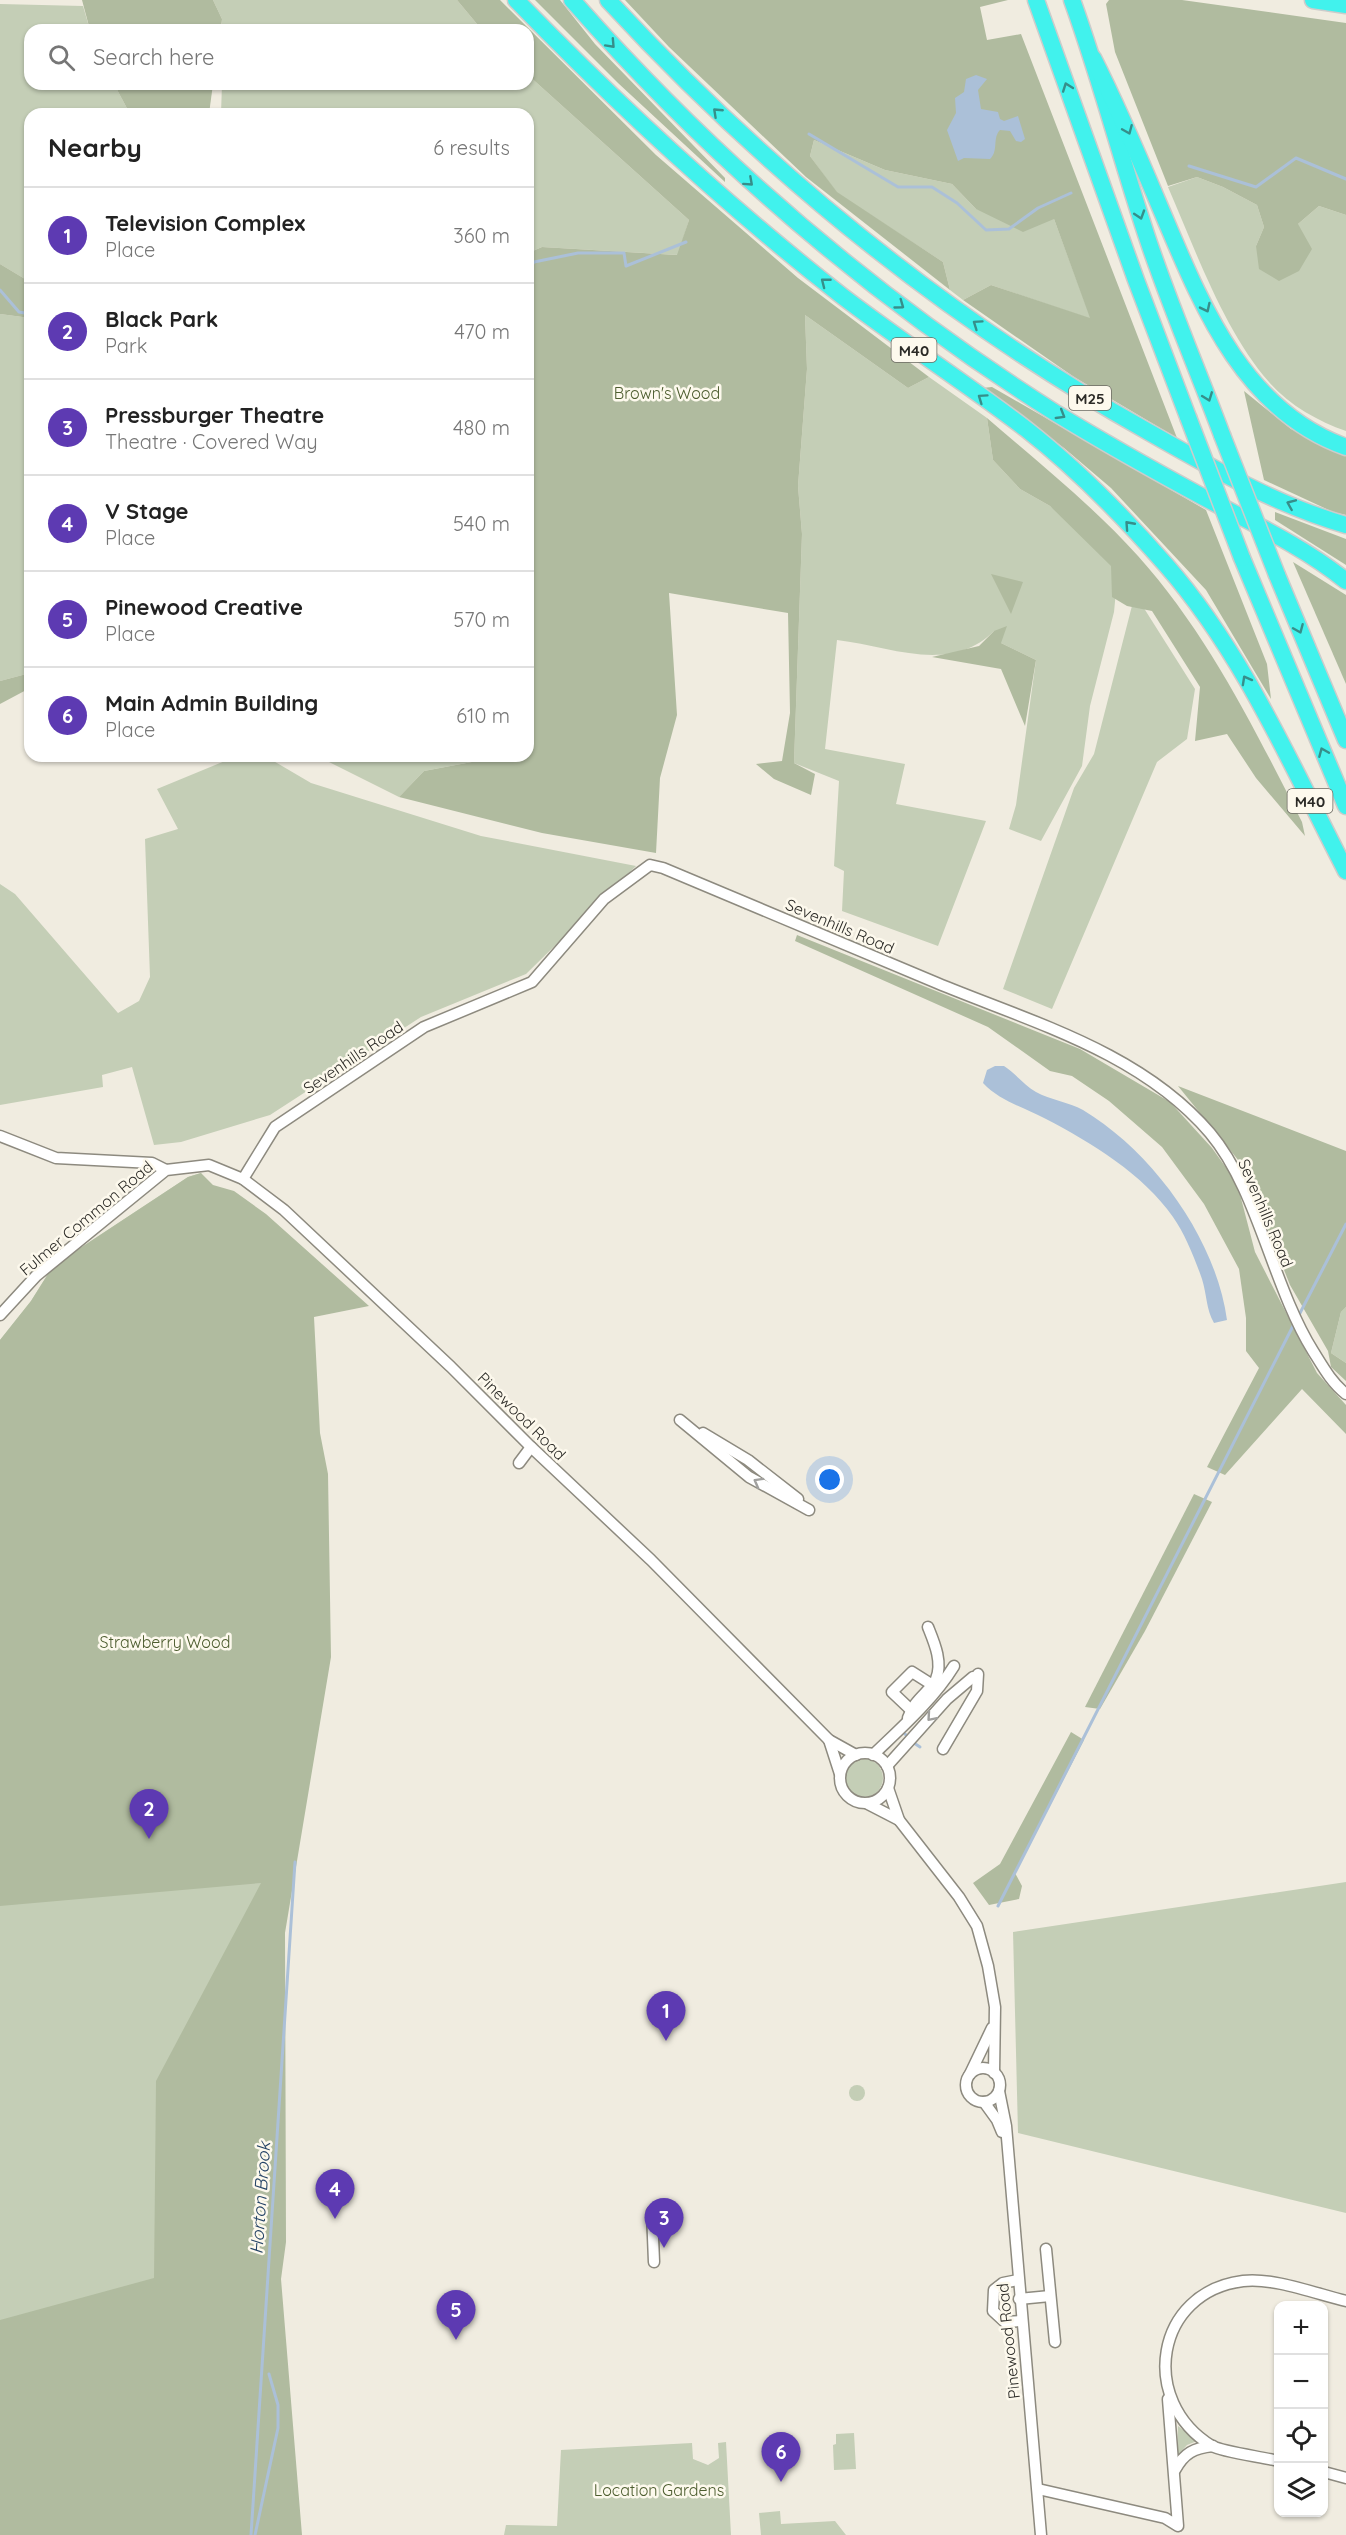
<!DOCTYPE html>
<meta charset="utf-8">
<style>
body{margin:0;font-family:Quicksand,sans-serif;background:#f6f6f6;color:#222}
.controls{position:absolute;right:18px;bottom:18px;display:grid;overflow:hidden;border-radius:12px;box-shadow:0 2px 4px #0004}
.controls button{width:54px;height:54px;display:grid;place-items:center;padding:0;border:0;border-bottom:2px solid #e0e0e0;background:#fff;color:#222;font:30px sans-serif}
.you{position:absolute;left:830px;top:1480px;width:21px;height:21px;margin:-15px;border:4px solid #fff;border-radius:50%;background:#1a73e8;box-shadow:0 0 0 9px #1a73e833}
.badge{display:grid;place-items:center;width:39px;height:39px;border-radius:50%;background:#5d3ab2;color:#fff;font-size:20px;font-weight:700}
.pin{position:absolute;translate:-50% -50px;filter:drop-shadow(0 2px 3px #0008)}
.pin::after{content:'';position:absolute;top:32px;width:21px;height:18px;background:inherit;clip-path:polygon(0 0,100% 0,50% 100%)}
.list{margin:0;padding:0;list-style:none}
h2{display:flex;justify-content:space-between;align-items:center;height:78px;margin:0;padding:0 24px;font-size:26px}
h2 small{font-size:20px;font-weight:400;color:#767676}
.list li{display:grid;grid-template-columns:39px 1fr auto;gap:18px;align-items:center;box-sizing:border-box;height:96px;padding:0 24px;border-top:2px solid #e0e0e0}
.list b{display:block;font-size:22px;white-space:nowrap}
.list p{margin:0;font-size:20px;white-space:nowrap;color:#767676}
.list em{font-size:20px;font-style:normal;color:#767676}
.icon{flex:none;width:33px;height:33px;fill:none;stroke:currentColor;stroke-width:2;stroke-linecap:round;stroke-linejoin:round}
.map{position:relative;flex:none;width:1346px;height:2535px;overflow:hidden}
.search{position:absolute;background:#fff;box-shadow:0 2px 4px #0004;left:24px;top:24px;width:510px;height:66px;display:flex;align-items:center;gap:15px;box-sizing:border-box;padding:0 21px;border-radius:18px;color:#767676;font-size:22px}
.panel{position:absolute;background:#fff;box-shadow:0 2px 4px #0004;left:24px;top:108px;width:510px;height:654px;border-radius:18px}
.map>svg:first-child{display:block}
</style>
<div class="map">
<svg width="1346" height="2535" viewBox="0 0 1346 2535">
<rect width="100%" height="100%" fill="#f0ece0"/>
<g fill="#c4ceb6">
<polygon points="213,0 457,0 482,30 222,30 222,19"/>
<polygon points="0,4 83,6 90,30 30,30 30,84 114,84 130,114 30,114 30,282 0,264"/>
<polygon points="528,75 689,220 678,255 542,247 528,253 528,114 221,114 222,84 528,84"/>
<polygon points="814,140 885,170 952,184 976,209 1054,219 1091,319 991,285 963,300 950,290 943,262 837,193 810,156"/>
<path d="M 1197,177 L 1223,187 L 1257,205 L 1264,227 L 1256,246 L 1298,224 L 1319,206 L 1346,215 L 1346,431 C 1318,421 1289,405 1269,382 C 1224,331 1195,249 1168,187 Z"/>
<polygon points="0,314 30,318 30,673 0,681"/>
<path d="M 805,315 L 908,388 L 929,377 L 987,418 L 993,460 L 1020,489 L 1050,506 L 1119,560 L 1114,612 L 1090,706 L 1082,766 L 1041,841 L 1009,829 L 1016,805 L 1036,660 L 1001,643 L 994,631 C 950,675 890,646 837,640 L 825,749 L 905,764 L 896,804 L 986,821 L 938,946 L 842,911 L 844,871 L 834,866 L 839,781 L 794,763 L 802,534 L 798,486 L 807,369 Z"/>
<polygon points="1135,594 1195,689 1187,739 1157,762 1052,1009 1003,989 1074,788 1094,754"/>
<polygon points="237,756 265,756 311,783 481,836 636,866 526,974 421,1017 270,1115 181,1142 154,1145 132,1067 102,1075 103,1087 0,1105 0,884 15,894 118,1013 139,1001 150,977 145,839 178,829 157,789"/>
<polygon points="317,756 478,756 477,761 424,771 399,797"/>
<polygon points="201,1173 212,1200 284,1931 279,2118 0,2535 0,1340 31,1301 53,1266 188,1177"/>
<polygon points="1346,1307 1346,1363 1331,1353 1341,1312"/>
<circle cx="864" cy="1778" r="19"/>
<polygon points="1346,1882 1346,2213 1018,2133 1013,1932"/>
<circle cx="857" cy="2093" r="8"/>
<polygon points="1178,2426 1197,2441 1187,2445 1177,2456"/>
<polygon points="854,2433 856,2469 834,2470 833,2445 836,2444 836,2434"/>
<polygon points="726,2442 731,2535 504,2535 506,2525 557,2526 561,2450 692,2443 693,2459 708,2465 719,2458 718,2443"/>
<polygon points="780,2511 781,2524 835,2521 846,2535 761,2535 759,2513"/>
</g>
<g fill="#b0bb9f">
<polygon points="82,0 213,0 222,19 221,30 90,30"/>
<polygon points="457,0 500,0 656,155 798,278 929,377 908,388 805,315 807,369 798,486 802,534 794,763 815,774 811,795 774,779 756,764 782,761 790,713 788,613 669,593 677,715 660,778 656,853 542,833 399,797 424,771 477,761 478,756 528,756 528,253 542,247 677,255 689,220 528,75 528,30 482,30"/>
<polygon points="535,0 560,0 595,44 725,178 725,182 618,83"/>
<polygon points="625,0 1008,0 980,7 987,40 1021,34 1177,438 1074,377 963,300 991,285 1090,318 1054,219 1023,232 976,209 952,184 885,170 814,140 810,156 837,192 943,262 950,290 806,177 669,47"/>
<polygon points="1109,0 1182,0 1346,23 1346,215 1319,206 1298,224 1312,249 1299,271 1279,281 1259,269 1256,246 1264,227 1257,205 1223,187 1197,177 1168,186 1115,52 1106,4"/>
<polygon points="114,84 213,84 209,114 130,114"/>
<polygon points="0,264 30,282 30,318 0,314"/>
<polygon points="992,387 1206,510 1267,664 1271,699 1206,590 1111,488 1064,448 982,388"/>
<polygon points="1244,391 1291,429 1346,454 1346,515 1333,512 1264,480"/>
<path d="M 987,418 C 1038,462 1093,506 1138,556 C 1208,634 1255,730 1302,822 L 1305,836 L 1256,778 L 1227,734 L 1195,741 L 1200,687 L 1152,611 L 1127,606 L 1112,597 L 1111,566 L 1050,506 L 1020,489 L 993,460 Z"/>
<polygon points="1275,512 1346,539 1346,565 1275,520"/>
<polygon points="1293,562 1346,595 1346,684"/>
<polygon points="991,574 1023,582 1011,614"/>
<polygon points="1007,626 1001,643 1036,660 1025,726 1001,669 932,657 979,646 994,631"/>
<polygon points="30,673 30,688 0,704 0,681"/>
<polygon points="797,935 1080,1049 1170,1102 1212,1148 1237,1183 1255,1252 1317,1373 1346,1405 1346,1434 1302,1389 1225,1475 1207,1467 1259,1368 1246,1351 1246,1318 1239,1269 1204,1204 1162,1147 1109,1101 1072,1076 1050,1071 988,1027 795,941"/>
<polygon points="1178,1086 1346,1151 1346,1307 1341,1312 1331,1353 1346,1363 1346,1381 1331,1367 1328,1351 1290,1285 1243,1166"/>
<polygon points="201,1173 213,1185 234,1191 266,1214 369,1306 314,1317 320,1433 328,1474 331,1657 285,1933 286,2242 281,2279 302,2535 0,2535 0,2320 154,2278 156,2081 261,1883 0,1906 0,1340 31,1301 53,1266 188,1177"/>
<polygon points="1194,1494 1212,1502 1145,1631 1100,1709 1085,1707"/>
<polygon points="1071,1732 1084,1740 1015,1873 1022,1886 1019,1899 989,1905 973,1883 1000,1864"/>
</g>
<g fill="#abc0d8">
<path d="M 976,75 L 987,79 L 978,90 L 981,109 L 998,112 L 1000,119 L 1004,121 L 1018,116 L 1025,139 L 1021,142 L 1016,141 L 1010,131 L 1000,130 C 992,138 999,151 990,159 L 964,158 L 958,161 L 947,130 L 956,113 L 955,98 L 964,92 L 966,79 Z"/>
<path d="M 995,1066 L 1004,1066 C 1015,1073 1025,1086 1036,1092 C 1050,1100 1069,1102 1083,1110 C 1153,1152 1216,1239 1227,1320 L 1214,1323 C 1206,1309 1207,1295 1202,1279 C 1195,1259 1185,1234 1173,1217 C 1143,1174 1092,1143 1046,1119 C 1024,1107 1001,1102 983,1083 L 987,1070 Z"/>
</g>
<g fill="none" stroke-linecap="round" stroke-linejoin="round">
<g stroke="#abc0d8" stroke-width="3">
<polyline points="809,134 898,187 932,187 957,203 986,230 1009,229 1038,208 1071,193"/>
<polyline points="1189,166 1256,187 1296,158 1346,179"/>
<polyline points="528,270 534,262 578,253 624,253 626,266 686,242"/>
<polyline points="0,290 19,312 30,314"/>
<polyline points="1299,1315 1346,1224"/>
<polyline points="905,1734 907,1736"/>
<polyline points="914,1743 920,1747"/>
<polyline points="998,1906 1294,1324"/>
<polyline points="251,2535 295,1862"/>
<polyline points="255,2535 278,2428 278,2405 269,2374"/>
</g>
<g stroke="#8d8a7f" stroke-width="13">
<g id="minor">
<polyline points="0,1136 56,1158 152,1163 166,1170"/>
<path d="M 243,1179 L 275,1127 L 424,1027 L 532,982 L 604,899 L 650,865 L 663,868 C 754,906 845,944 937,983 C 1031,1022 1141,1052 1210,1133 C 1258,1190 1272,1285 1313,1351 C 1323,1367 1331,1382 1346,1394"/>
<polyline points="0,1315 36,1276 166,1170 209,1165 243,1179 284,1210 451,1367 531,1447 651,1560 829,1740 856,1755"/>
<polyline points="680,1420 749,1477 809,1510"/>
<polyline points="703,1433 748,1460 798,1499"/>
<polyline points="519,1463 531,1447"/>
<polyline points="911,1710 892,1692 912,1672 931,1684"/>
<path d="M 908,1718 C 915,1698 929,1693 936,1679 C 943,1662 934,1642 928,1627"/>
<polyline points="829,1740 840,1774"/>
<polyline points="943,1749 977,1691 978,1674"/>
<circle cx="865" cy="1778" r="25"/>
<path d="M 873,1755 C 902,1727 933,1700 954,1666"/>
<polyline points="887,1766 947,1699 973,1677"/>
<polyline points="888,1788 899,1820 959,1897 977,1926 988,1966 995,2007 994,2073"/>
<polyline points="868,1804 899,1820"/>
<circle cx="983" cy="2085" r="17"/>
<polyline points="970,2074 992,2028"/>
<polyline points="999,2091 1006,2126 1041,2535"/>
<polyline points="984,2102 997,2120 1002,2132"/>
<polyline points="652,2212 654,2262"/>
<polyline points="1046,2249 1055,2342"/>
<polyline points="1018,2280 1003,2283 994,2290 993,2311 1005,2322 1021,2321"/>
<polyline points="1019,2299 1050,2296"/>
<path d="M 1278,2461 C 1263,2457 1223,2452 1212,2446 C 1138,2401 1155,2292 1243,2281 C 1272,2277 1317,2294 1346,2301"/>
<path d="M 1175,2470 C 1184,2453 1194,2448 1213,2446"/>
<polyline points="1324,2472 1346,2478"/>
<polyline points="1038,2489 1165,2518 1178,2526 1168,2399"/>
</g>
</g>
<g stroke="#cccccb" stroke-width="19">
<g id="highway">
<path d="M 516,0 C 619,106 726,205 842,296 C 902,342 966,383 1026,429 C 1077,469 1124,517 1166,565 C 1244,654 1292,767 1346,871"/>
<path d="M 572,0 C 713,160 874,298 1054,412 C 1103,442 1153,470 1203,497 C 1252,523 1303,546 1346,581"/>
<path d="M 608,0 C 766,171 944,317 1147,431 C 1210,467 1276,505 1346,525"/>
<polyline points="1036,0 1136,280 1188,417"/>
<path d="M 1072,0 C 1101,80 1122,163 1149,243 C 1171,308 1198,371 1222,435"/>
<polyline points="1313,0 1346,5"/>
<path d="M 1093,58 C 1118,107 1139,157 1160,207 C 1200,301 1241,410 1346,447"/>
<polyline points="1242,558 1346,806"/>
<polyline points="1277,575 1346,740"/>
</g>
</g>
<use href="#minor" stroke="#fff" stroke-width="10"/>
<use href="#highway" stroke="#41f2ed" stroke-width="16"/>
<g stroke="#cccccb" stroke-width="19" stroke-linecap="butt">
<g id="highway-bridge">
<polyline points="1188,417 1242,558"/>
<polyline points="1222,435 1277,575"/>
</g>
</g>
<use href="#highway-bridge" stroke="#41f2ed" stroke-width="16"/>
</g>
<defs><path id="oneway-chevron" d="M-2-3.5L2.5 0L-2 3.5" fill="none" stroke-width="1.6" stroke-linecap="round" stroke-linejoin="round" transform="scale(1.5)"/></defs>
<g stroke="#368e8a">
<use href="#oneway-chevron" transform="translate(611 44) rotate(47)"/>
<use href="#oneway-chevron" transform="translate(1067 87) rotate(-110)"/>
<use href="#oneway-chevron" transform="translate(717 112) rotate(-137)"/>
<use href="#oneway-chevron" transform="translate(1128 130) rotate(67)"/>
<use href="#oneway-chevron" transform="translate(749 182) rotate(42)"/>
<use href="#oneway-chevron" transform="translate(1140 215) rotate(72)"/>
<use href="#oneway-chevron" transform="translate(825 282) rotate(-142)"/>
<use href="#oneway-chevron" transform="translate(900 305) rotate(36)"/>
<use href="#oneway-chevron" transform="translate(1206 308) rotate(64)"/>
<use href="#oneway-chevron" transform="translate(977 324) rotate(-145)"/>
<use href="#oneway-chevron" transform="translate(1208 397) rotate(69)"/>
<use href="#oneway-chevron" transform="translate(982 398) rotate(-145)"/>
<use href="#oneway-chevron" transform="translate(1061 415) rotate(31)"/>
<use href="#oneway-chevron" transform="translate(1291 504) rotate(-157)"/>
<use href="#oneway-chevron" transform="translate(1129 525) rotate(-132)"/>
<use href="#oneway-chevron" transform="translate(1299 629) rotate(67)"/>
<use href="#oneway-chevron" transform="translate(1246 680) rotate(-119)"/>
<use href="#oneway-chevron" transform="translate(1323 752) rotate(-113)"/>
</g>
<g stroke="#a0a09e">
<use href="#oneway-chevron" transform="translate(758 1482) rotate(-151)"/>
<use href="#oneway-chevron" transform="translate(931 1717) rotate(131)"/>
</g>
<g text-anchor="middle" dominant-baseline="central" stroke-width="5" stroke-linejoin="round" paint-order="stroke">
<g fill="#fdf9ed" stroke="#6b6962" stroke-width="1.5">
<rect x="891.5" y="338" width="45" height="24" rx="4.5"/>
<rect x="1069" y="386" width="42" height="24" rx="4.5"/>
<rect x="1287.5" y="789" width="45" height="24" rx="4.5"/>
</g>
<g font-size="15" font-weight="bold" fill="#2c2b27">
<text x="914" y="350">M40</text>
<text x="1090" y="398">M25</text>
<text x="1310" y="801">M40</text>
</g>
<g font-size="16" fill="#4d5d2f" stroke="#fdf9ed">
<text x="667" y="393">Brown's Wood</text>
<text x="165" y="1642">Strawberry Wood</text>
<text x="659" y="2490">Location Gardens</text>
</g>
<g font-size="16" fill="#2c2b27" stroke="#fdf9ed">
<text transform="translate(840 926) rotate(23)">Sevenhills Road</text>
<text transform="translate(353 1057) rotate(-34)">Sevenhills Road</text>
<text transform="translate(1266 1213) rotate(67)">Sevenhills Road</text>
<text transform="translate(86 1218) rotate(-40)">Fulmer Common Road</text>
<text transform="translate(522 1416) rotate(45)">Pinewood Road</text>
<text transform="translate(1008 2341) rotate(-96)">Pinewood Road</text>
</g>
<g font-size="18" font-style="italic" fill="#254467" stroke="#fdf9ed">
<text transform="translate(260 2198) rotate(-86)">Horton Brook</text>
</g>
</g>
</svg>
<div class="controls">
<button>+</button>
<button>−</button>
<button><svg class="icon" aria-label="locate" viewBox="0 0 24 24"><circle cx="12" cy="12" r="6"/><path d="M12 2v4M12 18v4M2 12h4M18 12h4"/></svg></button>
<button><svg class="icon" aria-label="layers" viewBox="0 0 24 24"><path d="M12 4l9 5-9 5-9-5zM3 14l9 5 9-5"/></svg></button>
</div>
<div class="you"></div>
<div class="pin badge" style="left:666px;top:2041px">1</div>
<div class="pin badge" style="left:149px;top:1839px">2</div>
<div class="pin badge" style="left:664px;top:2248px">3</div>
<div class="pin badge" style="left:335px;top:2219px">4</div>
<div class="pin badge" style="left:456px;top:2340px">5</div>
<div class="pin badge" style="left:781px;top:2482px">6</div>
<div class="search"><svg class="icon" aria-label="search" viewBox="0 0 24 24"><circle cx="10" cy="10" r="6"/><path d="M15 15l6 6"/></svg>Search here</div>
<section class="panel">
<h2>Nearby<small>6 results</small></h2>
<ul class="list">
<li><span class="badge">1</span><div><b>Television Complex</b><p>Place</p></div><em>360 m</em></li>
<li><span class="badge">2</span><div><b>Black Park</b><p>Park</p></div><em>470 m</em></li>
<li><span class="badge">3</span><div><b>Pressburger Theatre</b><p>Theatre · Covered Way</p></div><em>480 m</em></li>
<li><span class="badge">4</span><div><b>V Stage</b><p>Place</p></div><em>540 m</em></li>
<li><span class="badge">5</span><div><b>Pinewood Creative</b><p>Place</p></div><em>570 m</em></li>
<li><span class="badge">6</span><div><b>Main Admin Building</b><p>Place</p></div><em>610 m</em></li>
</ul>
</section>
</div>
